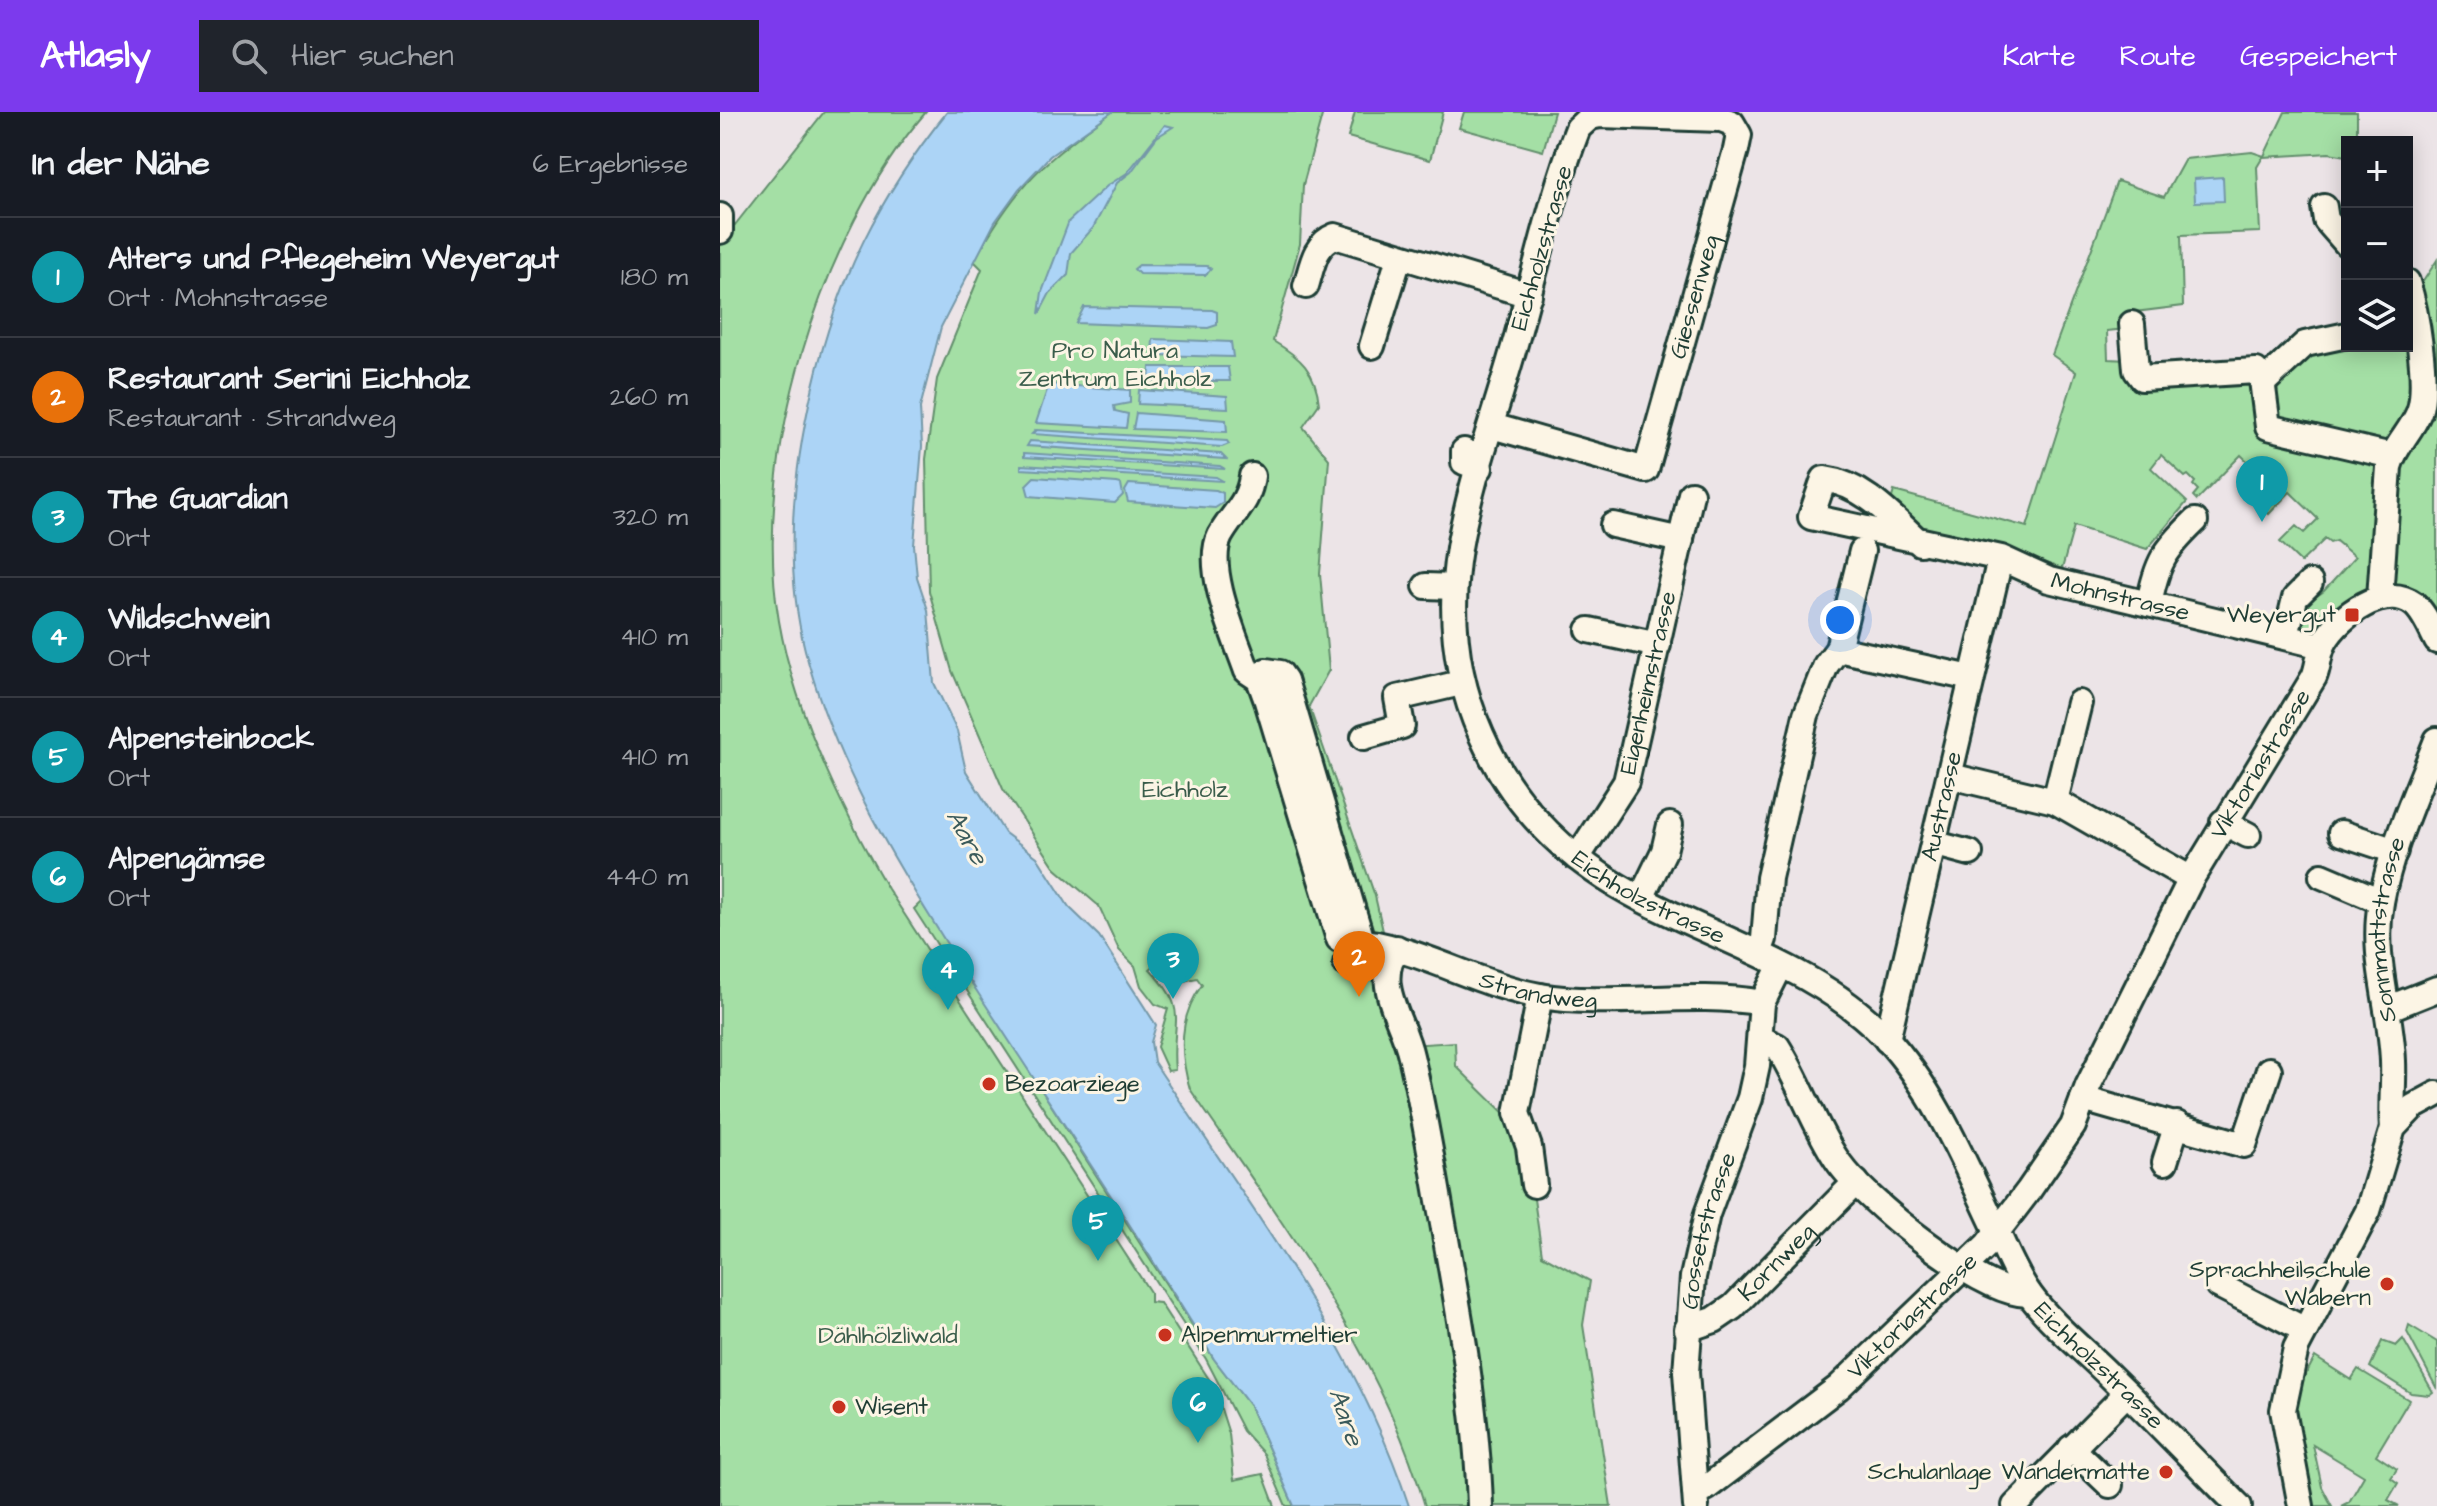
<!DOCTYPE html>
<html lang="de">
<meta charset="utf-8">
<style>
body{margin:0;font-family:"Architects Daughter",sans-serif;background:#20242c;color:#f1f3f6}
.controls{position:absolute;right:24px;top:24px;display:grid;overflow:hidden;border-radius:0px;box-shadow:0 4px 20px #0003}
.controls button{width:72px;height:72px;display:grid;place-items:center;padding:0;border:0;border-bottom:2px solid #363941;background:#171b24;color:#f1f3f6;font:40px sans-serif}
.you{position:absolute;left:1120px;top:508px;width:28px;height:28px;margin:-20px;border:6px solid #fff;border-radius:50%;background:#1a73e8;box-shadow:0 0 0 12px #1a73e833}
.badge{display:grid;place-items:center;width:52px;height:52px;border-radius:50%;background:#7c3aed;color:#fff;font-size:26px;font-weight:700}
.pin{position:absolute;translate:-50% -66px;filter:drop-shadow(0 2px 4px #0008)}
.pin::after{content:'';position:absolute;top:42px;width:28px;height:24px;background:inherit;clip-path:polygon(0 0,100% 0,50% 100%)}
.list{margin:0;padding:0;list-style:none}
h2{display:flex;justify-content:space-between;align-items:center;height:104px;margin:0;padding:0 32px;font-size:34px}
h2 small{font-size:26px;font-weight:400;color:#9ea1a6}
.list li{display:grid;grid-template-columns:52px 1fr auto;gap:24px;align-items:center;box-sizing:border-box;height:120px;padding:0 32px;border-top:2px solid #363941}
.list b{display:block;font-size:30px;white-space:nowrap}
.list p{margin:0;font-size:26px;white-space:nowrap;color:#9ea1a6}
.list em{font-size:26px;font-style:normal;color:#9ea1a6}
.icon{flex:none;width:44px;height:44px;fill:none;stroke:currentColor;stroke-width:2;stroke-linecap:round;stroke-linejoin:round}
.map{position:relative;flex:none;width:1717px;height:1394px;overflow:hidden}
header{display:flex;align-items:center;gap:48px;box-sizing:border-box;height:112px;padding:0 40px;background:#7c3aed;color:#fff}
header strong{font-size:38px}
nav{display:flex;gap:44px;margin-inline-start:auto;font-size:28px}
.search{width:560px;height:72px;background:#20242c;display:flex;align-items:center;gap:20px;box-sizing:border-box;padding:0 28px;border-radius:0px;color:#9ea1a6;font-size:30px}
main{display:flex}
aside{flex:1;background:#171b24}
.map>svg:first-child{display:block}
</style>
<header>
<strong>Atlasly</strong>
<div class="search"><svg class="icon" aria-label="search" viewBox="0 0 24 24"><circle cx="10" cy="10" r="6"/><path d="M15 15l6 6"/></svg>Hier suchen</div>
<nav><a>Karte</a><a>Route</a><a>Gespeichert</a></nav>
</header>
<main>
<aside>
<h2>In der Nähe<small>6 Ergebnisse</small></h2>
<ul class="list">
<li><span class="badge" style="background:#0f9aa8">1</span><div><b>Alters und Pflegeheim Weyergut</b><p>Ort · Mohnstrasse</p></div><em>180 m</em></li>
<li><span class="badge" style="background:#e8710a">2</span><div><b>Restaurant Serini Eichholz</b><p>Restaurant · Strandweg</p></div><em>260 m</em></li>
<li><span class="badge" style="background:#0f9aa8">3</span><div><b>The Guardian</b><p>Ort</p></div><em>320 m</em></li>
<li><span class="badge" style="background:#0f9aa8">4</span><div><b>Wildschwein</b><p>Ort</p></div><em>410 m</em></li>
<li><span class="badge" style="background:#0f9aa8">5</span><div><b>Alpensteinbock</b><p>Ort</p></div><em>410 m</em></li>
<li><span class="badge" style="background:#0f9aa8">6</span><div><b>Alpengämse</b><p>Ort</p></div><em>440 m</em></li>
</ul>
</aside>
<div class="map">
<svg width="1717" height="1394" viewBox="0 0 1717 1394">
<rect width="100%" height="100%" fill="#ece4e7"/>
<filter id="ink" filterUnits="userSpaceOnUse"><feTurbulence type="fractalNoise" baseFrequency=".0125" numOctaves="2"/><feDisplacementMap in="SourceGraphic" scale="16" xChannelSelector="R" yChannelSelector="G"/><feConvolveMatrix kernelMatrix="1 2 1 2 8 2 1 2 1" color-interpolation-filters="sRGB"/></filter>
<g filter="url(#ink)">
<g fill="#a4dfa5" stroke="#628e6c" stroke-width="2">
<path d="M 104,0 L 206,0 C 100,122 31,349 59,509 C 75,602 121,696 168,777 L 430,1180 L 430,1190 L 440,1191 L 494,1275 L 509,1322 L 514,1368 L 543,1362 L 555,1394 L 0,1394 L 0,132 Z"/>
<path d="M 392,0 L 603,0 L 583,73 L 580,132 L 553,229 C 580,245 596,259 599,292 L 583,315 L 609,347 L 600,462 L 609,558 L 589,594 L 655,784 L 689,933 L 735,930 L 736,954 L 797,1014 L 812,1073 L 822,1143 L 870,1169 L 863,1213 L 891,1394 L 705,1394 C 661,1241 559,1107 470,977 C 459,941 459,904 482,873 L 477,866 L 459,870 L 436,852 L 430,857 C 471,901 450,906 455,958 L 448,959 L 437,935 L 448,897 L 435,892 L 421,874 L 415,854 L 399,838 L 379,794 L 336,757 L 283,677 L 232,559 L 209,479 L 206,347 L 217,267 L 262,157 L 254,149 C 295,74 324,48 392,0 Z"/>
<polygon points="635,0 723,0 710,48 628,25"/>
<polygon points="744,0 834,0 823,39 739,16"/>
<path d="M 1565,0 L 1637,0 L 1637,30 L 1627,30 L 1627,44 L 1609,41 L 1543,45 L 1537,55 L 1540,120 L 1461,123 L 1463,194 L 1407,201 L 1406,217 L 1387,219 L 1388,247 L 1408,248 L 1412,265 L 1534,264 L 1597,232 L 1687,234 L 1687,194 L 1717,148 L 1717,504 C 1705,496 1688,479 1674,476 C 1642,469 1618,492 1600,515 L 1578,514 L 1583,494 L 1604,479 L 1635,445 L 1616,429 L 1610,431 L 1605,427 L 1581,450 L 1560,430 L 1576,414 L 1584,421 L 1598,407 L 1570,380 L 1549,402 L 1533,388 L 1549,370 L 1521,343 L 1477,388 L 1473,384 L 1478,378 L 1473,373 L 1475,370 L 1468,363 L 1465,365 L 1441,343 L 1431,356 L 1467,390 L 1427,437 L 1354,414 L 1342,457 L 1293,439 L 1196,417 L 1170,392 L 1174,379 L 1307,415 L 1356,260 L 1332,243 L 1397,69 L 1444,85 L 1465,47 L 1532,40 L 1544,44 Z"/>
<polygon points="201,790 494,1247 530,1294 574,1394 566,1394 544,1342 523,1319 486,1247 194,797"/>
<polygon points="1689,1213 1717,1230 1717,1277 1687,1220"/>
<polygon points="1683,1227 1713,1280 1709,1283 1691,1281 1650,1255 1662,1229 1676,1234"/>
<polygon points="1595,1245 1631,1268 1638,1257 1689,1288 1656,1343 1677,1357 1671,1366 1678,1371 1668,1388 1679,1394 1621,1394 1629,1390 1644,1364 1593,1333 1602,1375 1612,1394 1588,1394 1571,1291"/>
</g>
<g fill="#acd4f6" stroke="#7498a8" stroke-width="2">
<path d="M 227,0 L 392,0 L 330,44 L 299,77 L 275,110 L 221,215 L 200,296 L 202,334 L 194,433 L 197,465 L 208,498 L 214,571 L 237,619 L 246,659 L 285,721 L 317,745 L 349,795 L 379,824 L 436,913 L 431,930 L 434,950 C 527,1091 636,1231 689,1394 L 574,1394 L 530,1294 L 494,1247 C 419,1123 337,1003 258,881 C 189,772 118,665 85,538 C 63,451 73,360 93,274 C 118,167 158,86 227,0 Z"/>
<polygon points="445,13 453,15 437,25 411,60 397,71 373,116 351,141 348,163 330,181 319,202 322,180 349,109 387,74 407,61"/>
<polygon points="1503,65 1504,89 1475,90 1474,67"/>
<polygon points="419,153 487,154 491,157 486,163 419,162 414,157"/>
<polygon points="364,195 492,198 497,200 497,213 488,216 356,211"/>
<polygon points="433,227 511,230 513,245 432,243"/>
<polygon points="430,255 508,255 510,269 429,269"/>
<polygon points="329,272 410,278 410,291 394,294 395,299 408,302 406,316 316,311"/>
<polygon points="419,278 507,284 508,296 418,292"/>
<polygon points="416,301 506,308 507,320 413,317"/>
<polygon points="316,318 507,329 509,332 502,335 312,322"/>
<polygon points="310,329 501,342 506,347 307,334"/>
<polygon points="304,341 500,354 505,357 304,345"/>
<polygon points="301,353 496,365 503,369 301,357"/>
<polygon points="314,365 397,371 401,372 403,383 395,391 309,384 306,373"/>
<polygon points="409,372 496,378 503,381 503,391 495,396 408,390 405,379"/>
</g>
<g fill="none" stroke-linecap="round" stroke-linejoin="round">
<g stroke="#1f3d34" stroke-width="30">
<g id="minor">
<polyline points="1604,95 1606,108 1627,132"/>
<polyline points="0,104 0,119"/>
<path d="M 586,174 C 592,155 594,132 615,124 L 809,183"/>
<polyline points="1412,212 1416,258 1422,266 1536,259 1542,268 1548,315 1672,344"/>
<polyline points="652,234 679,146"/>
<polyline points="1543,271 1585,232 1627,223"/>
<path id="s1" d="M 772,314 L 926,358 L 1016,38 L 1019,23 L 1012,11 L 1001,7 L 880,3 L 870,5 L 858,16 C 830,88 814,167 792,242 C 774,305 750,371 739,436 C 717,569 772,692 885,766 C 975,824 1089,846 1165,925 C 1214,977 1244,1050 1274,1113 C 1285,1137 1295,1162 1310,1183 C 1332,1213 1364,1238 1390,1264 C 1434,1307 1476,1351 1519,1394"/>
<polyline points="744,339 744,350 760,356"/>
<path d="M 532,364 C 529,391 512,402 500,424 C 484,456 516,527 527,559 L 539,567"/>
<polyline points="893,413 961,428"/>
<path id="s2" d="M 1200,431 C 1172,405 1143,372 1104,367 L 1091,405 L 1281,446 L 1329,468 L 1602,534"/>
<polyline points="706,474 734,475"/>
<path d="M 1660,486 L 1669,355 C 1674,334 1691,320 1699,300 C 1709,273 1696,198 1687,170"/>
<path d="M 1429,492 C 1437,450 1444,439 1475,409"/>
<polyline points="869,518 938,533"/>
<polyline points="1566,524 1575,486 1590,471"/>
<polyline points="1118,537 1251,566"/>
<polyline points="644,625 682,614 677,586 741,571"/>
<polyline points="1230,664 1335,689 1471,767"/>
<polyline points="1335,689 1359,591"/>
<polyline points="1503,710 1528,723"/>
<polyline points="1621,721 1675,739"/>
<polyline points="1216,732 1250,741"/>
<path id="s3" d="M 857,746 L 906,670 L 971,382"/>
<polyline points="1602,764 1661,789"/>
<polyline points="921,786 944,739 950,713"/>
<polyline points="619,827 547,589 539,567 546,559 560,561 565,568 642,829 626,851"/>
<path id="s4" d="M 626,828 C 695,832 753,872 820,884 C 893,896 969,878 1042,891"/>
<path d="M 677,836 C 652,872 683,907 691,944 C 704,999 713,1056 723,1111 C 740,1205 757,1299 760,1394"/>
<polyline points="1039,841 1044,827 1049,766 1086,603 1106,553 1118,537 1142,439"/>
<polyline points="1667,897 1717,877"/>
<path d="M 1040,926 L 1057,934 C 1080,970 1093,1012 1117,1048 C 1143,1087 1262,1184 1309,1182"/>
<path id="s5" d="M 1167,928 L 1277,460"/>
<polyline points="1363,987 1524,1033 1549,958"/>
<path id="s6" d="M 1673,1016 C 1671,994 1674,972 1673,949 C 1671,895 1651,845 1661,790 C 1671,735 1697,680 1717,628"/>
<polyline points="1445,1050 1457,1012"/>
<polyline points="814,1073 809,1035 797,1001 820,884"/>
<polyline points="1498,1173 1585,1218"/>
<path id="s7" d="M 967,1217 L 994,1208 L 1013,1195 L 1136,1070"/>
<polyline points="1351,1336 1390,1373"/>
<path id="s8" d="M 975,1377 L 986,1376 L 1119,1275 L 1267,1133 L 1309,1078 L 1353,1014 L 1368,974 L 1471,767 L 1594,565 C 1599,554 1598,540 1605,529 C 1619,504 1665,470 1694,492 C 1704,500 1711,518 1717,529"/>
<path id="s9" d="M 976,1394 L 966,1260 L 973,1165 L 987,1102 L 1030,986 L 1037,954 L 1042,891 L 1061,853"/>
<polyline points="1295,1394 1407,1281"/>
<polyline points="1581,1394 1563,1298 1576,1236 1648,1099 1673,1016 1693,995 1717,982"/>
</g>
</g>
<use href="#minor" stroke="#fcf5e5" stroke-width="24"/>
</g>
</g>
<g fill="#c8321e" stroke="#fcf5e5" stroke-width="3">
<rect x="1624" y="495" width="16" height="16" rx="4"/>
<circle cx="269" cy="972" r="8"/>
<circle cx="1667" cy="1172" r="8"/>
<circle cx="445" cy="1223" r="8"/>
<circle cx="119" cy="1295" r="8"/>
<circle cx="1446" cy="1360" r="8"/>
</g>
<g text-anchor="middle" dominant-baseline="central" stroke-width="6" stroke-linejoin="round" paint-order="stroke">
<g font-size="24" fill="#1f3d34" stroke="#fcf5e5">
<text transform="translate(822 136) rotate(-74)">Eichholzstrasse</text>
<text stroke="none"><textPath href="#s1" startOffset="340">Giessenweg</textPath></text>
<text stroke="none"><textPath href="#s2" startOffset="478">Mohnstrasse</textPath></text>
<text stroke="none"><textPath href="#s3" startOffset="192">Eigenheimstrasse</textPath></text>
<text stroke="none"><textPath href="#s8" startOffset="938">Viktoriastrasse</textPath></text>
<text stroke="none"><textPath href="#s5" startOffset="240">Austrasse</textPath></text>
<text stroke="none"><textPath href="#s1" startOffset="1548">Eichholzstrasse</textPath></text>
<text stroke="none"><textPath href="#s6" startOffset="200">Sonnmattstrasse</textPath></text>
<text stroke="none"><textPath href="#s4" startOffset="200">Strandweg</textPath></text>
<text stroke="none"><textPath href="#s9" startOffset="278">Gossetstrasse</textPath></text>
<text stroke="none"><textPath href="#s7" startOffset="114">Kornweg</textPath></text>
<text stroke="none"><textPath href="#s8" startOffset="280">Viktoriastrasse</textPath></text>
<text stroke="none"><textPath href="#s1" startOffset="2220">Eichholzstrasse</textPath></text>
</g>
<g font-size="24" fill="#3a5d4b" stroke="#fcf5e5">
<text x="395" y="239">Pro Natura<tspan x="395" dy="28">Zentrum Eichholz</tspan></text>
<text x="465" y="678">Eichholz</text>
<text x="168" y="1224">Dählhölzliwald</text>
</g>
<g font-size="24" fill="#1f3d34" stroke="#fcf5e5" text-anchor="end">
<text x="1616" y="503">Weyergut</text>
<text x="285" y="972" text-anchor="start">Bezoarziege</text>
<text x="1651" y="1158">Sprachheilschule<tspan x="1651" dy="28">Wabern</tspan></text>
<text x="461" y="1223" text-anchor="start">Alpenmurmeltier</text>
<text x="135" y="1295" text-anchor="start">Wisent</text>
<text x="1430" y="1360">Schulanlage Wandermatte</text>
</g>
<g font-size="26" font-style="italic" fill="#3b5b5b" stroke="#fcf5e5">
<text transform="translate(247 725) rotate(61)">Aare</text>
<text transform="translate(626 1305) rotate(71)">Aare</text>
</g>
</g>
</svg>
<div class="controls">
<button>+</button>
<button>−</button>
<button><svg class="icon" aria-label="layers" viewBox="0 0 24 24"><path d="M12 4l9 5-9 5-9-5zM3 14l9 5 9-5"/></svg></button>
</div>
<div class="you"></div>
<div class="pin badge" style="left:1542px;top:410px;background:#0f9aa8">1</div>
<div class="pin badge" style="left:639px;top:885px;background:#e8710a">2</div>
<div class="pin badge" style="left:453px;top:887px;background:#0f9aa8">3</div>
<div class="pin badge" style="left:228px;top:898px;background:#0f9aa8">4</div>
<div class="pin badge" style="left:378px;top:1149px;background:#0f9aa8">5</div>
<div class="pin badge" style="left:478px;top:1331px;background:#0f9aa8">6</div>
</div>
</main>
